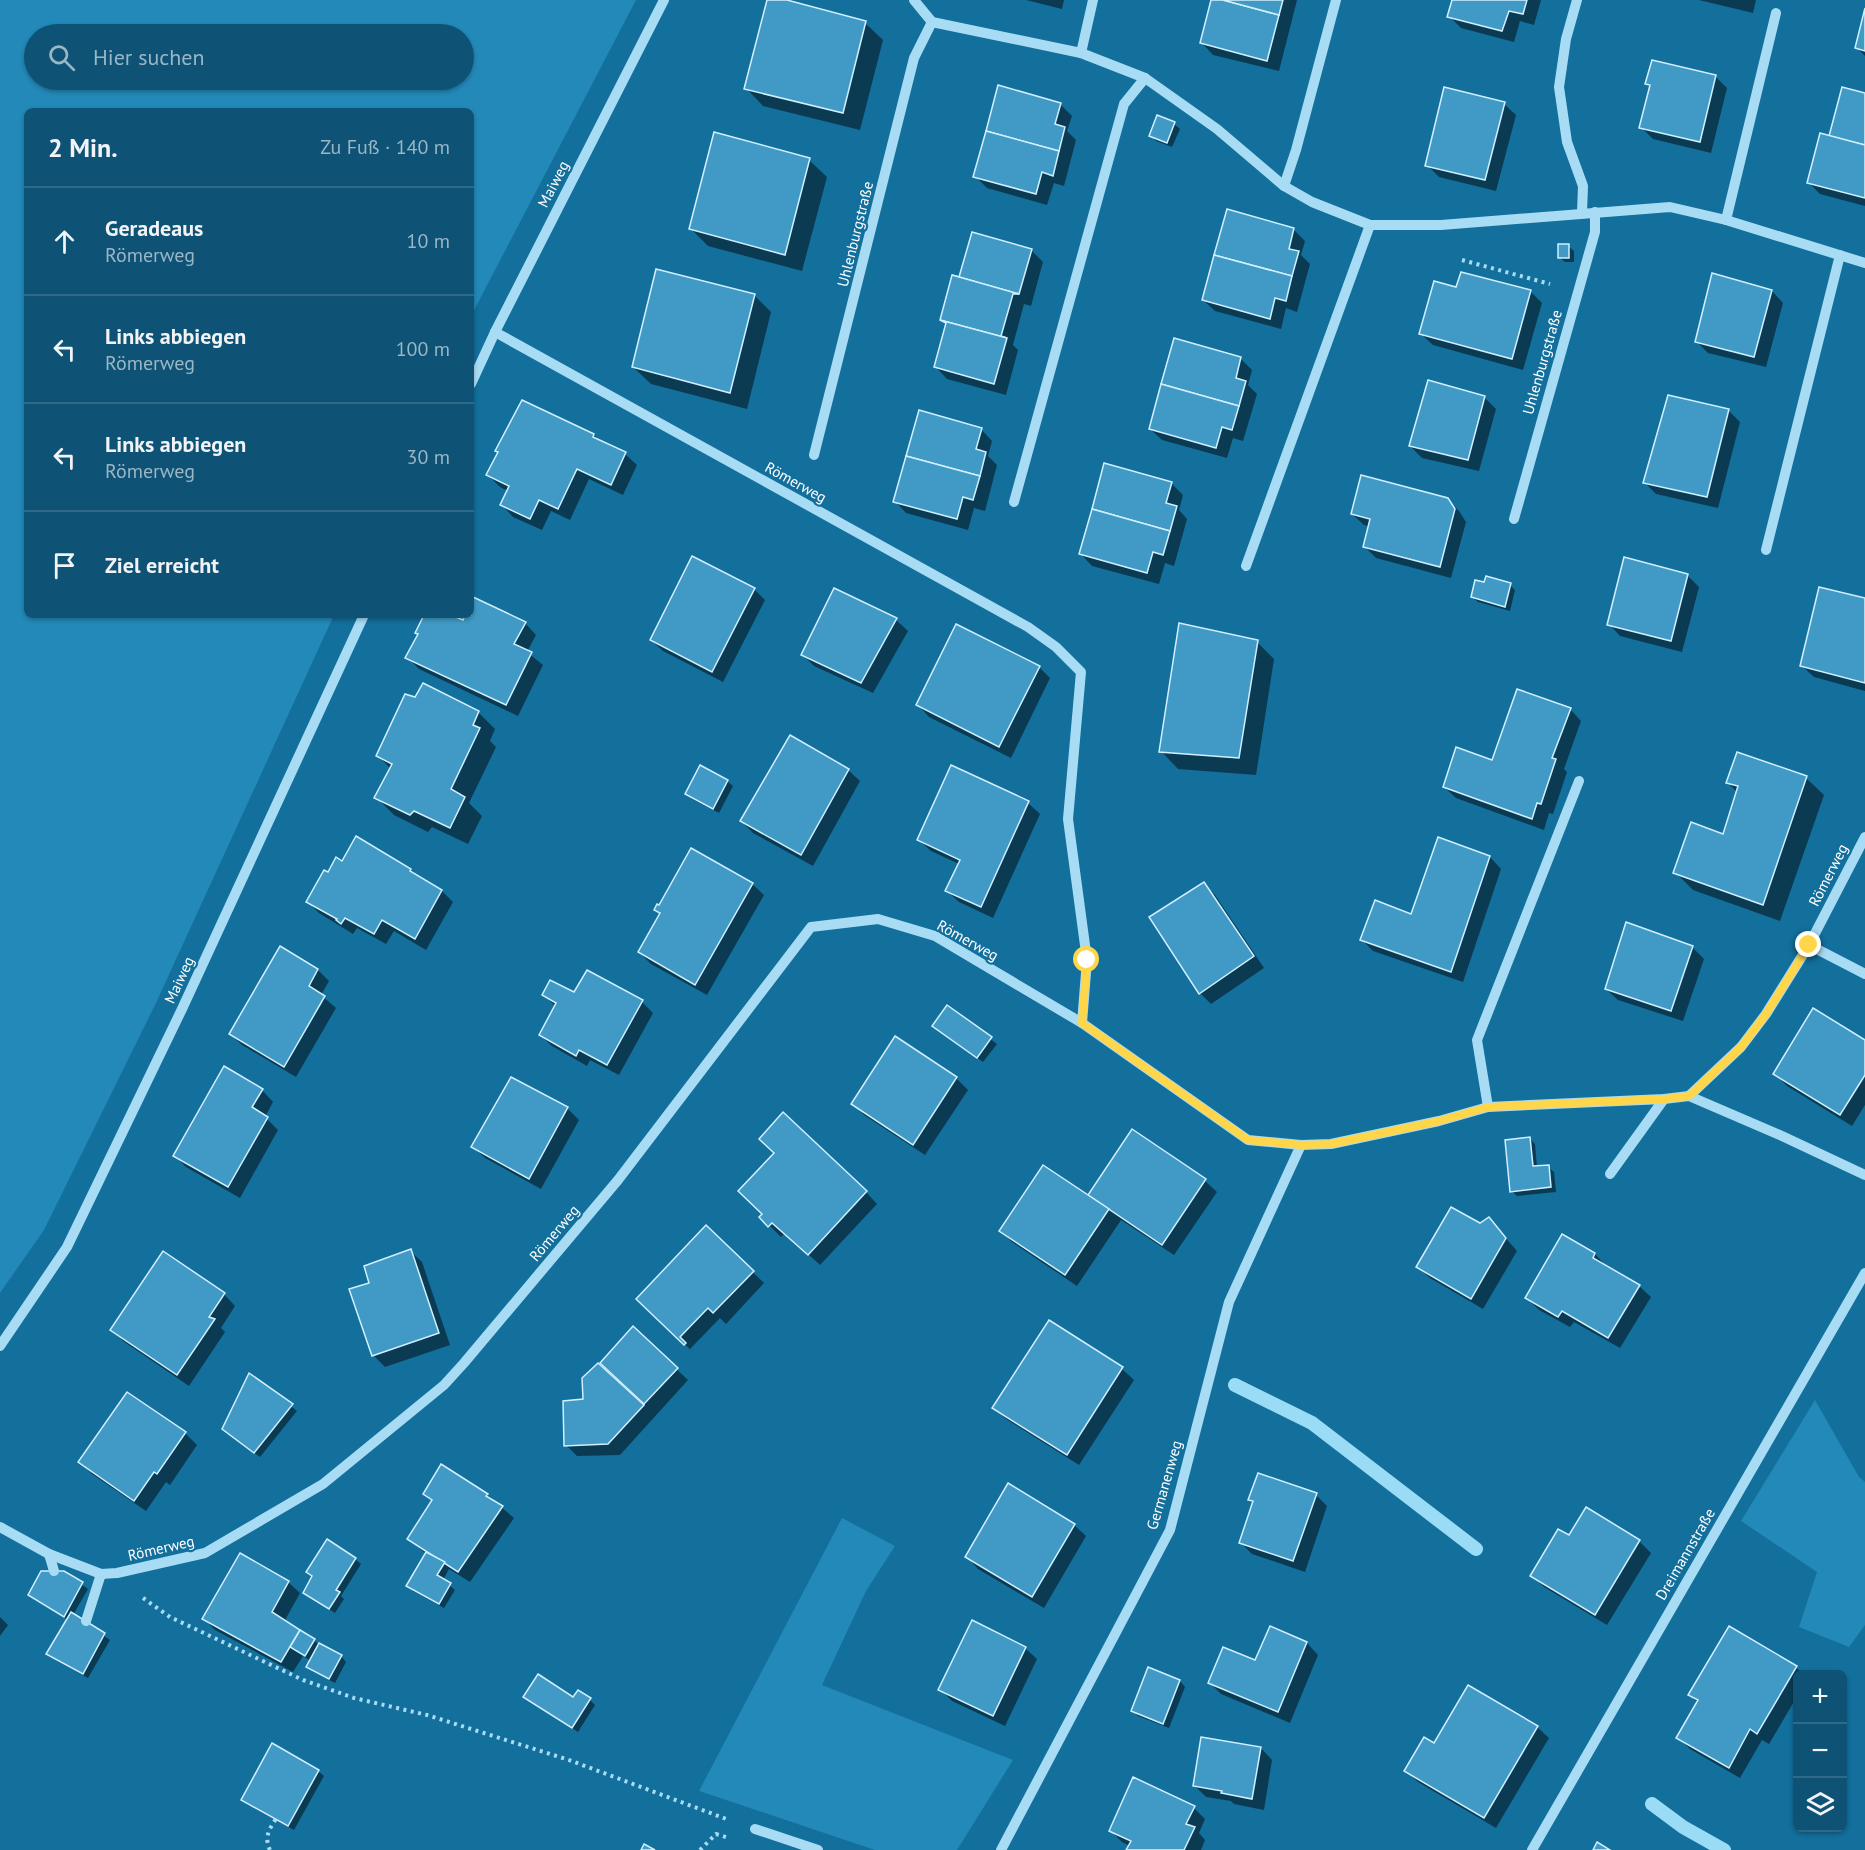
<!DOCTYPE html>
<html lang="de">
<meta charset="utf-8">
<style>
body{margin:0;font-family:"PT Sans",sans-serif;background:#17597a;color:#f1f3f6}
.controls{position:absolute;right:18px;bottom:18px;display:grid;overflow:hidden;border-radius:9px;box-shadow:0 2px 4px #0004}
.controls button{width:54px;height:54px;display:grid;place-items:center;padding:0;border:0;border-bottom:2px solid #2e6987;background:#0e5375;color:#f1f3f6;font:30px sans-serif}
.stop{position:absolute;width:18px;height:18px;margin:-14px;border:4px solid #ffd54a;border-radius:50%;background:#fff}
.stop.end{background:#ffd54a;border-color:#fff;box-shadow:0 2px 6px #0008}
.list{margin:0;padding:0;list-style:none}
h2{display:flex;justify-content:space-between;align-items:center;height:78px;margin:0;padding:0 24px;font-size:26px}
h2 small{font-size:20px;font-weight:400;color:#9bb6c5}
.list li{display:grid;grid-template-columns:39px 1fr auto;gap:18px;align-items:center;box-sizing:border-box;height:108px;padding:0 24px;border-top:2px solid #2e6987}
.list b{display:block;font-size:22px;white-space:nowrap}
.list p{margin:0;font-size:20px;white-space:nowrap;color:#9bb6c5}
.list em{font-size:20px;font-style:normal;color:#9bb6c5}
.icon{flex:none;width:33px;height:33px;fill:none;stroke:currentColor;stroke-width:2;stroke-linecap:round;stroke-linejoin:round}
.map{position:relative;flex:none;width:1865px;height:1850px;overflow:hidden}
.search{position:absolute;background:#0e5375;box-shadow:0 2px 4px #0004;left:24px;top:24px;width:450px;height:66px;display:flex;align-items:center;gap:15px;box-sizing:border-box;padding:0 21px;border-radius:33px;color:#9bb6c5;font-size:22px}
.panel{position:absolute;background:#0e5375;box-shadow:0 2px 4px #0004;left:24px;top:108px;width:450px;height:510px;border-radius:9px}
.map>svg:first-child{display:block}
</style>
<div class="map">
<svg width="1865" height="1850" viewBox="0 0 1865 1850">
<rect width="100%" height="100%" fill="#136f9c"/>
<g fill="#2289b9" fill-rule="evenodd">
<path d="M 0,0 L 636,0 L 471,316 L 471,111 L 27,111 L 27,615 L 334,615 L 156,1003 L 44,1230 L 0,1293 ZM 34,34 L 464,34 L 464,80 L 34,80 Z"/>
<polygon points="1815,1400 1859,1477 1865,1482 1865,1625 1849,1647 1799,1627 1817,1572 1741,1521"/>
<polygon points="842,1518 895,1546 866,1591 822,1685 1013,1760 957,1850 875,1850 699,1791"/>
</g>
<g fill="#0007">
<polygon points="769,0 782,0 865,23 883,40 860,130 763,106 746,88"/>
<polygon points="1026,0 1064,0 1062,9"/>
<polygon points="1213,0 1297,0 1279,71 1213,55 1202,43"/>
<polygon points="1453,0 1541,0 1534,25 1520,21 1514,42 1461,28 1449,16"/>
<polygon points="1699,0 1756,0 1753,13"/>
<polygon points="1865,14 1865,56 1857,48"/>
<polygon points="1653,62 1716,77 1727,88 1711,153 1653,139 1641,127 1651,87 1647,83"/>
<polygon points="1865,94 1865,206 1820,194 1809,183 1831,137"/>
<polygon points="1060,104 1072,116 1067,131 1076,140 1064,186 1054,183 1047,205 987,188 975,176"/>
<polygon points="1504,104 1516,115 1496,191 1439,177 1427,165"/>
<polygon points="1174,124 1180,129 1172,147 1156,141 1150,135"/>
<polygon points="809,160 827,177 802,271 708,246 691,229"/>
<polygon points="1293,229 1305,241 1301,255 1310,264 1297,312 1286,308 1281,329 1215,311 1203,300"/>
<polygon points="1568,246 1574,251 1574,262 1565,262 1559,257"/>
<polygon points="1031,250 1043,262 1031,306 1024,304 1013,345 1018,350 1006,395 947,379 936,367 947,325 942,319 960,279"/>
<polygon points="1457,288 1530,291 1542,303 1523,370 1433,345 1421,334"/>
<polygon points="1772,291 1783,303 1766,367 1708,353 1696,341"/>
<polygon points="754,295 771,312 747,409 651,384 633,367"/>
<polygon points="1240,358 1252,370 1248,385 1257,394 1243,441 1233,438 1227,458 1162,440 1150,429"/>
<polygon points="1669,396 1729,411 1740,422 1718,508 1656,494 1645,483"/>
<polygon points="1484,397 1496,409 1479,471 1422,458 1410,446"/>
<polygon points="981,429 992,441 988,456 997,465 985,511 974,508 968,530 906,513 895,501"/>
<polygon points="594,435 601,442 625,454 637,465 623,495 589,479 570,520 551,511 542,530 513,517 502,505 508,491 500,487 488,475 499,453"/>
<polygon points="1171,483 1183,495 1179,510 1187,519 1174,566 1165,563 1159,584 1092,566 1081,554"/>
<polygon points="1447,499 1459,511 1466,522 1451,578 1376,558 1364,546 1370,527 1364,525 1352,514"/>
<polygon points="1687,575 1699,587 1682,652 1620,636 1609,624"/>
<polygon points="1510,585 1515,590 1510,611 1478,602 1472,597"/>
<polygon points="754,589 765,600 723,682 663,651 651,640"/>
<polygon points="474,599 525,623 536,635 527,652 543,665 518,716 419,669 407,657 419,635 426,615 448,615 464,622 467,615 471,615 471,605"/>
<polygon points="1865,599 1865,691 1814,677 1802,666"/>
<polygon points="896,620 908,631 873,693 814,666 803,655"/>
<polygon points="1257,642 1274,659 1256,775 1178,769 1161,751"/>
<polygon points="1039,667 1050,678 1011,758 929,717 918,705"/>
<polygon points="1570,709 1581,721 1564,769 1567,772 1553,814 1549,813 1544,830 1456,798 1444,787 1493,762"/>
<polygon points="478,712 495,729 490,741 496,747 469,803 482,816 468,844 432,827 428,832 394,815 376,797 391,769 378,756"/>
<polygon points="1738,754 1806,778 1824,795 1780,921 1693,890 1675,872 1723,836 1737,792 1727,782"/>
<polygon points="952,767 1028,803 1040,814 993,918 959,902 947,891 959,864 931,851 919,840"/>
<polygon points="848,770 860,781 813,866 753,833 741,821"/>
<polygon points="727,781 733,786 719,813 692,799 687,794"/>
<polygon points="1439,839 1490,857 1501,869 1463,982 1373,951 1361,939 1412,916"/>
<polygon points="692,850 752,884 764,895 707,995 651,964 639,952 661,915 656,909"/>
<polygon points="343,863 411,870 418,877 442,891 453,902 426,950 394,931 386,944 357,928 353,934 319,913 308,902 328,874"/>
<polygon points="1204,884 1215,895 1264,968 1211,1004 1200,993"/>
<polygon points="1692,947 1704,959 1683,1021 1618,1000 1606,989"/>
<polygon points="280,948 318,970 329,981 321,995 336,1008 296,1077 242,1045 230,1034"/>
<polygon points="575,994 642,1002 653,1013 619,1075 590,1060 587,1066 552,1046 540,1035 556,1007 544,995"/>
<polygon points="947,1007 997,1044 983,1062 940,1031"/>
<polygon points="896,1038 956,1078 968,1090 925,1155 864,1115 853,1104"/>
<polygon points="1865,1042 1865,1105 1852,1126 1787,1086 1775,1074"/>
<polygon points="262,1090 273,1102 265,1117 278,1130 240,1198 186,1167 174,1155"/>
<polygon points="567,1108 579,1120 541,1189 485,1158 473,1147"/>
<polygon points="1132,1132 1205,1181 1217,1192 1174,1255 1121,1220 1077,1286 1012,1242 1001,1231 1089,1197"/>
<polygon points="1530,1139 1535,1144 1537,1167 1548,1167 1554,1172 1556,1192 1517,1196 1512,1191"/>
<polygon points="866,1192 877,1204 820,1265 785,1233 781,1237 761,1217"/>
<polygon points="1489,1219 1517,1251 1483,1309 1430,1278 1418,1267"/>
<polygon points="706,1227 764,1283 726,1324 720,1318 690,1349 696,1355 638,1299"/>
<polygon points="1563,1236 1595,1254 1606,1266 1639,1286 1651,1297 1620,1348 1574,1322 1570,1327 1539,1310 1527,1298"/>
<polygon points="410,1251 422,1262 450,1345 385,1367 373,1355 371,1284"/>
<polygon points="224,1294 235,1306 221,1328 225,1332 189,1386 123,1341 112,1329"/>
<polygon points="1049,1322 1122,1369 1134,1380 1079,1465 1006,1419 994,1408"/>
<polygon points="633,1328 688,1380 620,1455 577,1456 566,1445 585,1401 584,1378 600,1365"/>
<polygon points="250,1375 297,1411 260,1457 230,1434"/>
<polygon points="185,1433 197,1445 170,1485 166,1482 146,1511 92,1474 80,1462"/>
<polygon points="425,1493 487,1495 514,1518 470,1582 449,1569 443,1580 455,1590 444,1608 413,1591 408,1586 426,1554 409,1539 433,1501"/>
<polygon points="1316,1495 1327,1506 1305,1572 1252,1554 1240,1542 1254,1503 1250,1500"/>
<polygon points="1074,1525 1086,1536 1044,1608 978,1569 967,1557"/>
<polygon points="1570,1537 1639,1541 1651,1553 1607,1625 1544,1587 1532,1576"/>
<polygon points="355,1559 361,1564 341,1596 344,1599 335,1613 304,1593"/>
<polygon points="64,1572 88,1589 73,1615 110,1640 88,1678 54,1659 48,1653 68,1620 35,1600 30,1595"/>
<polygon points="288,1582 300,1593 284,1622 314,1640 319,1645 341,1656 346,1662 335,1683 314,1672 308,1666 311,1661 303,1656 293,1672 215,1630 204,1619"/>
<polygon points="0,1617 8,1625 0,1636"/>
<polygon points="1270,1628 1307,1643 1318,1655 1290,1723 1221,1694 1209,1682 1256,1662"/>
<polygon points="1025,1648 1037,1659 1005,1726 952,1701 940,1689"/>
<polygon points="1796,1667 1803,1674 1798,1674 1798,1695 1769,1744 1762,1740 1740,1778 1690,1749 1678,1737 1698,1703 1690,1695"/>
<polygon points="1149,1669 1180,1681 1185,1687 1169,1728 1138,1716 1132,1710"/>
<polygon points="525,1697 590,1700 595,1705 578,1732"/>
<polygon points="1537,1727 1549,1738 1496,1828 1418,1782 1406,1771 1435,1745"/>
<polygon points="1261,1748 1272,1760 1264,1810 1234,1804 1231,1801 1206,1797 1194,1785"/>
<polygon points="318,1771 324,1776 294,1830 248,1805 242,1800"/>
<polygon points="1194,1808 1205,1819 1199,1833 1205,1840 1201,1850 1128,1850 1130,1846 1122,1842 1110,1830"/>
</g>
<g fill="none" stroke-linecap="round" stroke-linejoin="round">
<g stroke="#9adbf6" stroke-width="14">
<polyline points="1235,1385 1312,1423 1476,1549"/>
<polyline points="1652,1804 1683,1827 1724,1850"/>
</g>
</g>
<g fill="#409ac5" stroke="#d1effd" stroke-width="1.5">
<polygon points="767,0 787,0 866,21 843,113 744,89"/>
<polygon points="1211,0 1223,0 1279,15 1267,61 1200,43"/>
<polygon points="1223,0 1283,0 1279,15"/>
<polygon points="1452,0 1527,0 1523,14 1509,11 1502,31 1447,17"/>
<polygon points="1865,8 1865,51 1855,48"/>
<polygon points="1652,60 1716,75 1700,142 1639,128 1650,85 1645,84"/>
<polygon points="998,85 1061,103 1055,124 1065,127 1059,151 986,131"/>
<polygon points="1444,87 1505,102 1485,180 1425,166"/>
<polygon points="1842,87 1865,93 1865,145 1829,136"/>
<polygon points="1157,115 1175,122 1167,143 1149,136"/>
<polygon points="986,131 1059,151 1053,176 1042,172 1036,194 973,177"/>
<polygon points="714,132 810,158 785,255 689,229"/>
<polygon points="1820,133 1865,145 1865,198 1807,183"/>
<polygon points="1227,209 1294,228 1289,249 1299,251 1292,276 1214,255"/>
<polygon points="972,232 1032,249 1019,294 952,275 959,277"/>
<rect x="1558" y="244" width="11" height="14"/>
<polygon points="1214,255 1292,276 1286,301 1275,298 1270,319 1202,300"/>
<polygon points="656,269 755,294 730,393 632,367"/>
<polygon points="1461,272 1531,290 1512,359 1419,334 1434,281 1456,287"/>
<polygon points="1712,273 1772,290 1754,357 1695,342"/>
<polygon points="952,275 1019,294 1013,294 1001,336 1007,338 940,320"/>
<polygon points="940,320 1007,338 994,384 934,367 946,323"/>
<polygon points="1174,338 1241,357 1236,378 1246,381 1239,406 1161,384"/>
<polygon points="1428,380 1485,396 1468,460 1409,446"/>
<polygon points="1161,384 1239,406 1232,430 1222,427 1216,448 1149,429"/>
<polygon points="1668,395 1729,409 1707,497 1643,483"/>
<polygon points="522,400 594,434 593,437 626,452 611,485 577,469 558,509 539,500 530,519 500,505 509,486 486,475 498,452 495,451"/>
<polygon points="919,410 982,428 976,449 986,452 980,476 906,456"/>
<polygon points="906,456 980,476 973,500 963,497 957,519 893,502"/>
<polygon points="1104,463 1172,482 1166,503 1177,506 1170,531 1092,509"/>
<polygon points="1361,475 1448,498 1455,509 1440,567 1363,547 1370,519 1351,514"/>
<polygon points="1092,509 1170,531 1163,555 1153,552 1147,573 1079,554"/>
<polygon points="692,556 755,588 712,672 650,640"/>
<polygon points="1624,557 1688,574 1671,641 1607,625"/>
<polygon points="1486,576 1511,583 1505,607 1471,597 1475,580 1484,582"/>
<polygon points="1819,587 1865,598 1865,683 1800,666"/>
<polygon points="834,588 897,618 861,683 801,655"/>
<polygon points="473,597 526,622 514,644 532,652 506,705 405,658 418,634 415,633 424,615 451,615 463,620 465,615 471,615"/>
<polygon points="1179,623 1258,640 1239,758 1159,752"/>
<polygon points="956,624 1040,666 999,747 916,705"/>
<polygon points="423,683 479,711 473,725 480,728 451,789 465,797 450,828 414,811 410,815 374,798 392,764 376,756 405,694 415,697"/>
<polygon points="1517,689 1571,708 1552,758 1556,759 1541,804 1537,803 1532,819 1443,787 1456,747 1492,760"/>
<polygon points="790,735 849,769 801,855 740,821"/>
<polygon points="1737,752 1807,776 1763,905 1673,873 1691,822 1723,834 1738,786 1726,783"/>
<polygon points="700,765 728,780 713,809 685,794"/>
<polygon points="951,765 1029,801 981,907 945,891 960,860 917,840"/>
<polygon points="356,836 411,869 410,871 442,890 415,939 382,920 374,934 345,918 341,924 336,920 337,919 306,902 324,870 328,872 336,857 342,861"/>
<polygon points="1438,837 1490,856 1451,972 1360,940 1375,900 1411,914"/>
<polygon points="691,848 753,883 695,985 638,952 660,913 654,910 657,904 659,905"/>
<polygon points="1204,882 1254,956 1199,994 1149,917"/>
<polygon points="1626,922 1693,946 1671,1011 1605,989"/>
<polygon points="280,946 318,969 309,986 325,996 284,1067 229,1034"/>
<polygon points="587,970 643,1000 607,1065 579,1050 576,1056 539,1035 556,1003 542,995 550,980 574,992"/>
<polygon points="947,1005 992,1037 977,1058 932,1026"/>
<polygon points="1813,1008 1865,1040 1865,1075 1840,1115 1773,1074"/>
<polygon points="895,1036 957,1077 913,1145 851,1104"/>
<polygon points="224,1066 263,1089 252,1107 268,1117 228,1187 173,1156"/>
<polygon points="511,1077 568,1107 529,1179 471,1147"/>
<polygon points="783,1112 867,1191 808,1255 772,1223 768,1227 759,1217 762,1214 738,1191 774,1153 759,1139"/>
<polygon points="1132,1129 1206,1179 1162,1245 1088,1195"/>
<polygon points="1530,1137 1533,1166 1549,1165 1551,1187 1510,1192 1505,1140"/>
<polygon points="1043,1165 1109,1209 1065,1275 999,1231"/>
<polygon points="1451,1207 1480,1223 1489,1217 1506,1238 1471,1299 1416,1267"/>
<polygon points="706,1225 754,1271 713,1313 708,1308 680,1337 686,1343 684,1345 636,1299"/>
<polygon points="1562,1234 1595,1253 1593,1258 1640,1285 1608,1338 1562,1311 1558,1317 1525,1298"/>
<polygon points="411,1249 439,1333 372,1356 349,1289 369,1283 364,1266"/>
<polygon points="163,1251 225,1293 209,1317 215,1319 177,1375 110,1330"/>
<polygon points="1049,1320 1123,1367 1067,1455 992,1408"/>
<polygon points="633,1326 678,1368 644,1404 600,1363"/>
<polygon points="598,1363 644,1405 608,1444 564,1446 563,1401 583,1399 582,1378"/>
<polygon points="249,1373 293,1404 254,1453 222,1429"/>
<polygon points="127,1392 186,1432 157,1474 154,1472 134,1501 78,1462"/>
<polygon points="441,1464 488,1494 486,1496 503,1506 458,1572 407,1539 432,1500 423,1494"/>
<polygon points="1258,1473 1317,1493 1293,1561 1239,1543 1253,1501 1248,1500"/>
<polygon points="1008,1483 1075,1524 1032,1597 965,1557"/>
<polygon points="1586,1507 1640,1540 1595,1615 1530,1576 1558,1529 1569,1535"/>
<polygon points="327,1539 356,1558 336,1590 340,1592 329,1609 303,1593 312,1576 306,1572"/>
<polygon points="426,1552 445,1562 437,1575 451,1583 439,1604 406,1586"/>
<polygon points="240,1553 289,1581 272,1612 300,1630 281,1662 202,1619"/>
<polygon points="41,1571 64,1571 83,1582 64,1617 28,1595"/>
<polygon points="71,1612 105,1633 83,1674 46,1654"/>
<polygon points="972,1620 1026,1647 993,1716 938,1690"/>
<polygon points="1270,1626 1307,1642 1278,1712 1208,1683 1223,1647 1255,1660"/>
<polygon points="1729,1626 1797,1666 1757,1734 1750,1729 1729,1768 1676,1738 1698,1700 1688,1695"/>
<polygon points="300,1630 315,1639 305,1656 290,1647"/>
<polygon points="319,1643 342,1655 329,1679 306,1667"/>
<polygon points="1148,1667 1180,1680 1163,1724 1131,1711"/>
<polygon points="538,1674 573,1697 578,1690 591,1698 572,1728 523,1697"/>
<polygon points="1468,1685 1538,1726 1484,1818 1404,1771 1424,1737 1434,1743"/>
<polygon points="1201,1737 1261,1747 1252,1799 1221,1793 1222,1791 1193,1786"/>
<polygon points="272,1743 319,1770 288,1826 241,1800"/>
<polygon points="1133,1777 1195,1806 1186,1824 1195,1827 1184,1850 1126,1850 1131,1841 1109,1831"/>
<polygon points="1597,1842 1610,1850 1593,1850"/>
<polygon points="644,1844 655,1850 641,1850"/>
</g>
<g fill="none" stroke-linecap="round" stroke-linejoin="round">
<g stroke="#a8dcf4" stroke-width="4" stroke-dasharray="3 4.5" stroke-linecap="butt">
<polyline points="1462,260 1550,284"/>
<polyline points="143,1598 170,1617 303,1680 354,1698 427,1715 569,1760 729,1820"/>
<path d="M 270,1850 C 264,1838 269,1829 276,1819"/>
<polyline points="700,1850 716,1834 729,1838"/>
</g>
<g stroke="#a8dcf4" stroke-width="10">
<polyline points="914,0 932,22 1081,53 1145,78 1217,129 1284,186 1312,202 1370,225 1441,225 1670,207 1726,220 1865,263"/>
<polyline points="1577,0 1566,39 1559,87 1567,142 1583,186 1582,213"/>
<polyline points="1081,53 1093,0"/>
<polyline points="1284,186 1296,150 1336,0"/>
<polyline points="1726,220 1776,13"/>
<polyline points="495,332 1028,627 1056,647 1081,672 1068,819 1087,960 1082,1023"/>
<polyline points="471,384 495,332 664,0"/>
<polyline points="814,455 914,58 932,22"/>
<polyline points="1014,502 1124,104 1145,78"/>
<polyline points="1514,519 1595,232 1595,212"/>
<polyline points="1766,550 1840,255"/>
<polyline points="1246,566 1370,225"/>
<polyline points="1809,945 1865,974"/>
<polyline points="1689,1096 1782,1136 1865,1175"/>
<polyline points="1488,1107 1477,1040 1579,781"/>
<polyline points="1610,1174 1664,1099"/>
<polyline points="0,1346 67,1247 182,1009 364,615"/>
<polyline points="0,1527 49,1554 101,1574 117,1573 205,1553 323,1484 444,1385 464,1363 618,1180 811,927 878,919 935,936 1082,1023 1248,1140 1301,1145 1331,1144 1439,1121 1488,1107 1664,1099 1689,1096 1741,1047 1766,1014 1809,945 1865,837"/>
<polyline points="49,1554 54,1571"/>
<polyline points="86,1621 101,1574"/>
<polyline points="755,1829 818,1850"/>
<polyline points="1001,1850 1170,1530 1229,1302 1301,1145"/>
<polyline points="1532,1850 1865,1273"/>
</g>
</g>
<g fill="none" stroke-linecap="round" stroke-linejoin="round">
<polyline stroke="#ffd54a" stroke-width="8" points="1087,960 1082,1023 1248,1140 1301,1145 1331,1144 1439,1121 1488,1107 1664,1099 1689,1096 1741,1047 1766,1014 1809,945"/>
</g>
<g text-anchor="middle" dominant-baseline="central" stroke-width="4.5" stroke-linejoin="round" paint-order="stroke">
<g font-size="15" fill="#fff" stroke="#136f9c">
<text transform="translate(553 184) rotate(-63)">Maiweg</text>
<text transform="translate(855 234) rotate(-76)">Uhlenburgstraße</text>
<text transform="translate(1542 362) rotate(-74)">Uhlenburgstraße</text>
<text transform="translate(796 482) rotate(29)">Römerweg</text>
<text transform="translate(1828 875) rotate(-63)">Römerweg</text>
<text transform="translate(968 940) rotate(29)">Römerweg</text>
<text transform="translate(179 980) rotate(-65)">Maiweg</text>
<text transform="translate(554 1233) rotate(-50)">Römerweg</text>
<text transform="translate(1164 1485) rotate(-74)">Germanenweg</text>
<text transform="translate(161 1548) rotate(-13)">Römerweg</text>
<text transform="translate(1685 1554) rotate(-60)">Dreimannstraße</text>
</g>
</g>
</svg>
<div class="controls">
<button>+</button>
<button>−</button>
<button><svg class="icon" aria-label="layers" viewBox="0 0 24 24"><path d="M12 4l9 5-9 5-9-5zM3 14l9 5 9-5"/></svg></button>
</div>
<div class="stop" style="left:1087px;top:960px"></div>
<div class="stop end" style="left:1809px;top:945px"></div>
<div class="search"><svg class="icon" aria-label="search" viewBox="0 0 24 24"><circle cx="10" cy="10" r="6"/><path d="M15 15l6 6"/></svg>Hier suchen</div>
<section class="panel">
<h2>2 Min.<small>Zu Fuß · 140 m</small></h2>
<ul class="list">
<li><svg class="icon" aria-label="ahead" viewBox="0 0 24 24"><path d="M12 20V5M6 11l6-6 6 6"/></svg><div><b>Geradeaus</b><p>Römerweg</p></div><em>10 m</em></li>
<li><svg class="icon" aria-label="left" viewBox="0 0 24 24"><path d="M17 20v-9H6M10 6l-5 5 5 5"/></svg><div><b>Links abbiegen</b><p>Römerweg</p></div><em>100 m</em></li>
<li><svg class="icon" aria-label="left" viewBox="0 0 24 24"><path d="M17 20v-9H6M10 6l-5 5 5 5"/></svg><div><b>Links abbiegen</b><p>Römerweg</p></div><em>30 m</em></li>
<li><svg class="icon" aria-label="arrive" viewBox="0 0 24 24"><path d="M6 21V4h12l-3 4 3 4H6"/></svg><div><b>Ziel erreicht</b></div></li>
</ul>
</section>
</div>
